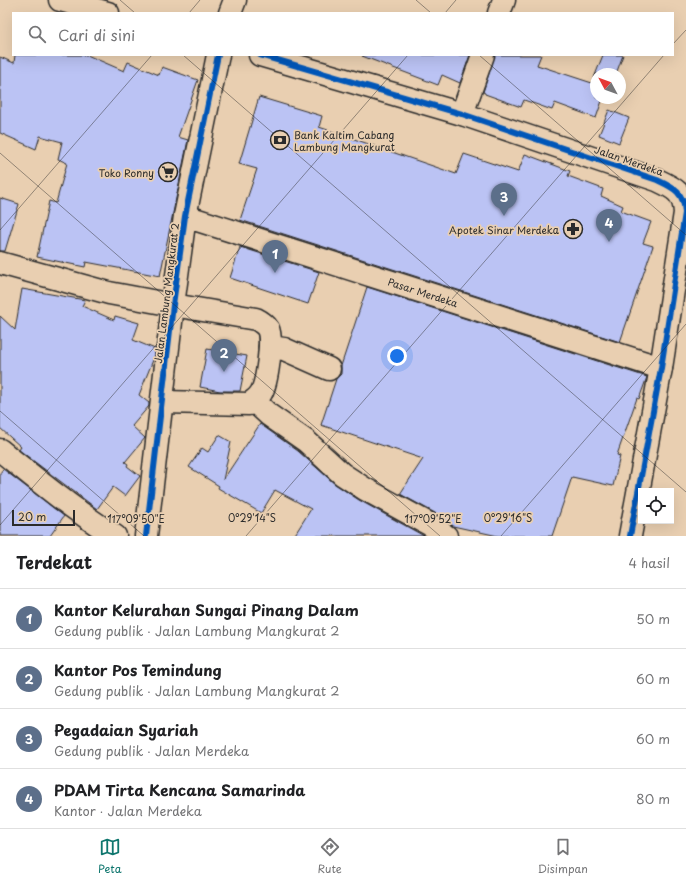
<!DOCTYPE html>
<html lang="id">
<meta charset="utf-8">
<style>
body{margin:0;font-family:"Playpen Sans",sans-serif;background:#f6f6f6;color:#202124}
.controls{position:absolute;right:12px;bottom:12px;display:grid;overflow:hidden;border-radius:0px;box-shadow:0 4px 16px #0002}
.controls button{width:36px;height:36px;display:grid;place-items:center;padding:0;border:0;border-bottom:1px solid #e0e0e0;background:#fff;color:#202124;font:20px sans-serif}
.compass{position:absolute;left:590px;top:68px;width:36px;height:36px;border-radius:50%;background:#fff;box-shadow:0 4px 16px #0002;rotate:311deg}
.scale{position:absolute;left:12px;bottom:10px;width:63px;box-sizing:border-box;padding-left:4px;border:2px solid #2b2b2b;border-top:0;font-size:11px;line-height:14px;white-space:nowrap;color:#2b2b2b;-webkit-text-stroke:3px #e9cfb1;paint-order:stroke}
.you{position:absolute;left:397px;top:356px;width:14px;height:14px;margin:-10px;border:3px solid #fff;border-radius:50%;background:#1a73e8;box-shadow:0 0 0 6px #1a73e833}
.badge{display:grid;place-items:center;width:26px;height:26px;border-radius:50%;background:#0f766e;color:#fff;font-size:13px;font-weight:700}
.pin{position:absolute;translate:-50% -33px;filter:drop-shadow(0 1px 2px #0008)}
.pin::after{content:'';position:absolute;top:21px;width:14px;height:12px;background:inherit;clip-path:polygon(0 0,100% 0,50% 100%)}
.list{margin:0;padding:0;list-style:none}
h2{display:flex;justify-content:space-between;align-items:center;height:52px;margin:0;padding:0 16px;font-size:17px}
h2 small{font-size:13px;font-weight:400;color:#757577}
.list li{display:grid;grid-template-columns:26px 1fr auto;gap:12px;align-items:center;box-sizing:border-box;height:60px;padding:0 16px;border-top:1px solid #e0e0e0}
.list b{display:block;font-size:15px;white-space:nowrap}
.list p{margin:0;font-size:13px;white-space:nowrap;color:#757577}
.list em{font-size:13px;font-style:normal;color:#757577}
.icon{flex:none;width:22px;height:22px;fill:none;stroke:currentColor;stroke-width:2;stroke-linecap:round;stroke-linejoin:round}
.map{position:relative;flex:none;width:686px;height:536px;overflow:hidden}
.search{position:absolute;background:#fff;box-shadow:0 4px 16px #0002;left:12px;right:12px;top:12px;height:44px;display:flex;align-items:center;gap:10px;box-sizing:border-box;padding:0 14px;border-radius:0px;color:#757577;font-size:15px}
.sheet{height:292px;background:#fff}
nav{display:flex;justify-content:space-around;align-items:center;box-sizing:border-box;height:56px;border-top:1px solid #e0e0e0;background:#fff;font-size:11px;color:#757577}
nav a{display:grid;justify-items:center;gap:2px}
nav .on{color:#0f766e}
.map>svg:first-child{display:block}
</style>
<div class="map">
<svg width="686" height="536" viewBox="0 0 686 536">
<rect width="100%" height="100%" fill="#e9cfb1"/>
<filter id="ink" filterUnits="userSpaceOnUse"><feTurbulence type="fractalNoise" baseFrequency=".025" numOctaves="2"/><feDisplacementMap in="SourceGraphic" scale="8" xChannelSelector="R" yChannelSelector="G"/><feConvolveMatrix kernelMatrix="1 2 1 2 8 2 1 2 1" color-interpolation-filters="sRGB"/></filter>
<g filter="url(#ink)">
<g fill="#bbc3f4" stroke="#2b2b2b">
<polygon points="15,55 87,55 124,71 128,62 159,75 162,67 198,80 178,137 188,140 160,276 86,262 85,267 37,257 49,201 56,203 67,163 58,159 62,142 40,136 36,149 0,133 0,57 14,63"/>
<polygon points="363,55 470,55 460,83 442,75 438,85 362,56"/>
<polygon points="495,55 541,55 537,65 592,83 603,55 623,55 616,74 596,74 596,98 603,98 596,118 555,103 552,110 524,100 521,107 485,94 485,93 483,92"/>
<polygon points="259,97 322,116 319,127 456,174 464,154 518,172 525,154 570,171 568,176 603,189 601,196 623,206 621,211 651,222 643,243 653,246 620,342 240,220 257,169 239,164"/>
<polygon points="609,110 629,118 619,143 599,135"/>
<polygon points="0,198 19,204 5,251 0,251"/>
<polygon points="240,247 319,272 308,304 230,278"/>
<polygon points="367,287 647,377 639,399 637,398 617,455 620,456 613,486 572,477 552,536 498,536 453,526 435,513 400,494 423,459 321,425 336,379 341,374 341,366"/>
<polygon points="22,289 85,300 82,306 114,320 115,316 139,323 133,340 155,349 155,355 139,395 149,403 149,406 132,426 145,438 125,462 128,464 127,466 140,476 125,496 113,487 97,509 19,450 21,447 0,428 0,316 15,330"/>
<polygon points="207,349 247,356 240,391 220,391 200,387"/>
<polygon points="260,424 298,451 335,484 359,500 424,536 294,536 311,509 275,490 261,513 218,488 219,486 189,467 202,448 208,452 219,435 231,442 223,480"/>
<polygon points="3,469 64,516 50,536 0,536 0,473"/>
</g>
<g fill="none" stroke-linecap="round" stroke-linejoin="round">
<g stroke="#2b2b2b" stroke-width="25">
<g id="minor">
<polyline points="60,0 108,13"/>
<polyline points="230,13 235,0"/>
<polyline points="499,13 504,0"/>
<path d="M 260,55 L 462,114 L 657,180 C 674,188 684,192 685,213 L 661,368 L 630,536"/>
<polyline points="462,114 483,55"/>
<polyline points="185,216 661,368"/>
<path d="M 0,263 L 109,293 L 173,305 L 256,319 C 260,321 265,324 268,329 C 273,340 267,383 261,393 C 258,398 254,401 249,404 L 163,402"/>
<polyline points="270,347 284,349 329,369"/>
<polyline points="254,401 269,415 306,441 342,474 365,489 429,524 446,536"/>
<path d="M 0,450 C 37,480 75,511 115,536"/>
<polyline points="146,536 173,305 185,216 218,55"/>
</g>
</g>
<use href="#minor" stroke="#e9cfb1" stroke-width="22"/>
<g stroke="#e9cfb1" stroke-width="8">
<g id="cycleway">
<path d="M 260,55 L 462,114 L 657,180 C 674,188 684,192 685,213 L 661,368 L 630,536"/>
<polyline points="146,536 173,305 185,216 218,55"/>
</g>
</g>
<use href="#cycleway" stroke="#0057b8" stroke-width="6"/>
</g>
</g>
<path fill="none" stroke="#2b2b2b" stroke-width="1" stroke-opacity="0.45" d="M 120,0 L 135,13M 416,0 L 431,13M 189,13 L 200,0M 445,13 L 456,0M 673,44 L 686,30M 183,55 L 686,492M 479,55 L 686,235M 0,153 L 440,536M 0,230 L 152,55M 0,411 L 144,536M 0,525 L 408,55M 246,536 L 664,55M 501,536 L 686,324"/>
<defs>
<g id="bank-ring" transform="scale(1)"><circle r="9.5" fill="#e9cfb1" stroke="#2b2b2b" stroke-width="1.5"/><path d="M-6-4H6V4H-6ZM0-2.3a2.3 2.3 0 1 0 0 4.6a2.3 2.3 0 1 0 0-4.6Z" fill="#2b2b2b"/></g>
<g id="supermarket-ring" transform="scale(1)"><circle r="9.5" fill="#e9cfb1" stroke="#2b2b2b" stroke-width="1.5"/><path d="M-6-5.5h2.5l.6 2H6L4.5 2H-2.5L-4.4-4H-6ZM-1.5 3.2a1.3 1.3 0 1 0 .1 0ZM3 3.2a1.3 1.3 0 1 0 .1 0Z" fill="#2b2b2b"/></g>
<g id="pharmacy-ring" transform="scale(1)"><circle r="9.5" fill="#e9cfb1" stroke="#2b2b2b" stroke-width="1.5"/><path d="M-2-6h4v4h4v4h-4v4h-4v-4h-4v-4h4Z" fill="#2b2b2b"/></g>
</defs>
<g fill-rule="evenodd">
<use href="#bank-ring" x="280" y="140"/>
<use href="#supermarket-ring" x="168" y="172"/>
<use href="#pharmacy-ring" x="573" y="229"/>
</g>
<g text-anchor="middle" dominant-baseline="central" stroke-width="3.5" stroke-linejoin="round" paint-order="stroke">
<g font-size="10" fill="#2b2b2b" stroke="#e9cfb1" text-anchor="end">
<text x="294" y="134" text-anchor="start">Bank Kaltim Cabang<tspan x="294" dy="12">Lambung Mangkurat</tspan></text>
<text x="154" y="172">Toko Ronny</text>
<text x="559" y="229">Apotek Sinar Merdeka</text>
</g>
<g font-size="10" fill="#2b2b2b" stroke="#e9cfb1">
<text transform="translate(629 160) rotate(19)">Jalan Merdeka</text>
<text transform="translate(423 292) rotate(18)">Pasar Merdeka</text>
<text transform="translate(166 293) rotate(-83)">Jalan Lambung Mangkurat 2</text>
</g>
</g>
<g font-size="10" text-anchor="middle" fill="#2b2b2b" stroke="#e9cfb1" stroke-width="3.5" stroke-linejoin="round" paint-order="stroke">
<text x="252" y="522">0°29'14"S</text>
<text x="508" y="522">0°29'16"S</text>
<text x="136" y="523">117°09'50"E</text>
<text x="433" y="523">117°09'52"E</text>
</g>
</svg>
<div class="controls">
<button><svg class="icon" aria-label="locate" viewBox="0 0 24 24"><circle cx="12" cy="12" r="6"/><path d="M12 2v4M12 18v4M2 12h4M18 12h4"/></svg></button>
</div>
<svg class="compass" viewBox="-18 -18 36 36"><path d="M0-13l5 13h-10z" fill="#e53935"/><path d="M0 13l5-13h-10z" fill="#757577"/></svg>
<div class="scale">20 m</div>
<div class="you"></div>
<div class="pin badge" style="left:275px;top:273px;background:#5c6f8a">1</div>
<div class="pin badge" style="left:224px;top:372px;background:#5c6f8a">2</div>
<div class="pin badge" style="left:504px;top:216px;background:#5c6f8a">3</div>
<div class="pin badge" style="left:609px;top:242px;background:#5c6f8a">4</div>
<div class="search"><svg class="icon" aria-label="search" viewBox="0 0 24 24"><circle cx="10" cy="10" r="6"/><path d="M15 15l6 6"/></svg>Cari di sini</div>
</div>
<section class="sheet">
<h2>Terdekat<small>4 hasil</small></h2>
<ul class="list">
<li><span class="badge" style="background:#5c6f8a">1</span><div><b>Kantor Kelurahan Sungai Pinang Dalam</b><p>Gedung publik · Jalan Lambung Mangkurat 2</p></div><em>50 m</em></li>
<li><span class="badge" style="background:#5c6f8a">2</span><div><b>Kantor Pos Temindung</b><p>Gedung publik · Jalan Lambung Mangkurat 2</p></div><em>60 m</em></li>
<li><span class="badge" style="background:#5c6f8a">3</span><div><b>Pegadaian Syariah</b><p>Gedung publik · Jalan Merdeka</p></div><em>60 m</em></li>
<li><span class="badge" style="background:#5c6f8a">4</span><div><b>PDAM Tirta Kencana Samarinda</b><p>Kantor · Jalan Merdeka</p></div><em>80 m</em></li>
</ul>
</section>
<nav>
<a class="on"><svg class="icon" aria-label="map" viewBox="0 0 24 24"><path d="M3 6l6-2 6 2 6-2v14l-6 2-6-2-6 2zM9 4v14M15 6v14"/></svg>Peta</a>
<a><svg class="icon" aria-label="directions" viewBox="0 0 24 24"><path d="M12 3l9 9-9 9-9-9zM9 14v-3h6M13 9l2 2-2 2"/></svg>Rute</a>
<a><svg class="icon" aria-label="saved" viewBox="0 0 24 24"><path d="M7 4h10v16l-5-4-5 4z"/></svg>Disimpan</a>
</nav>
